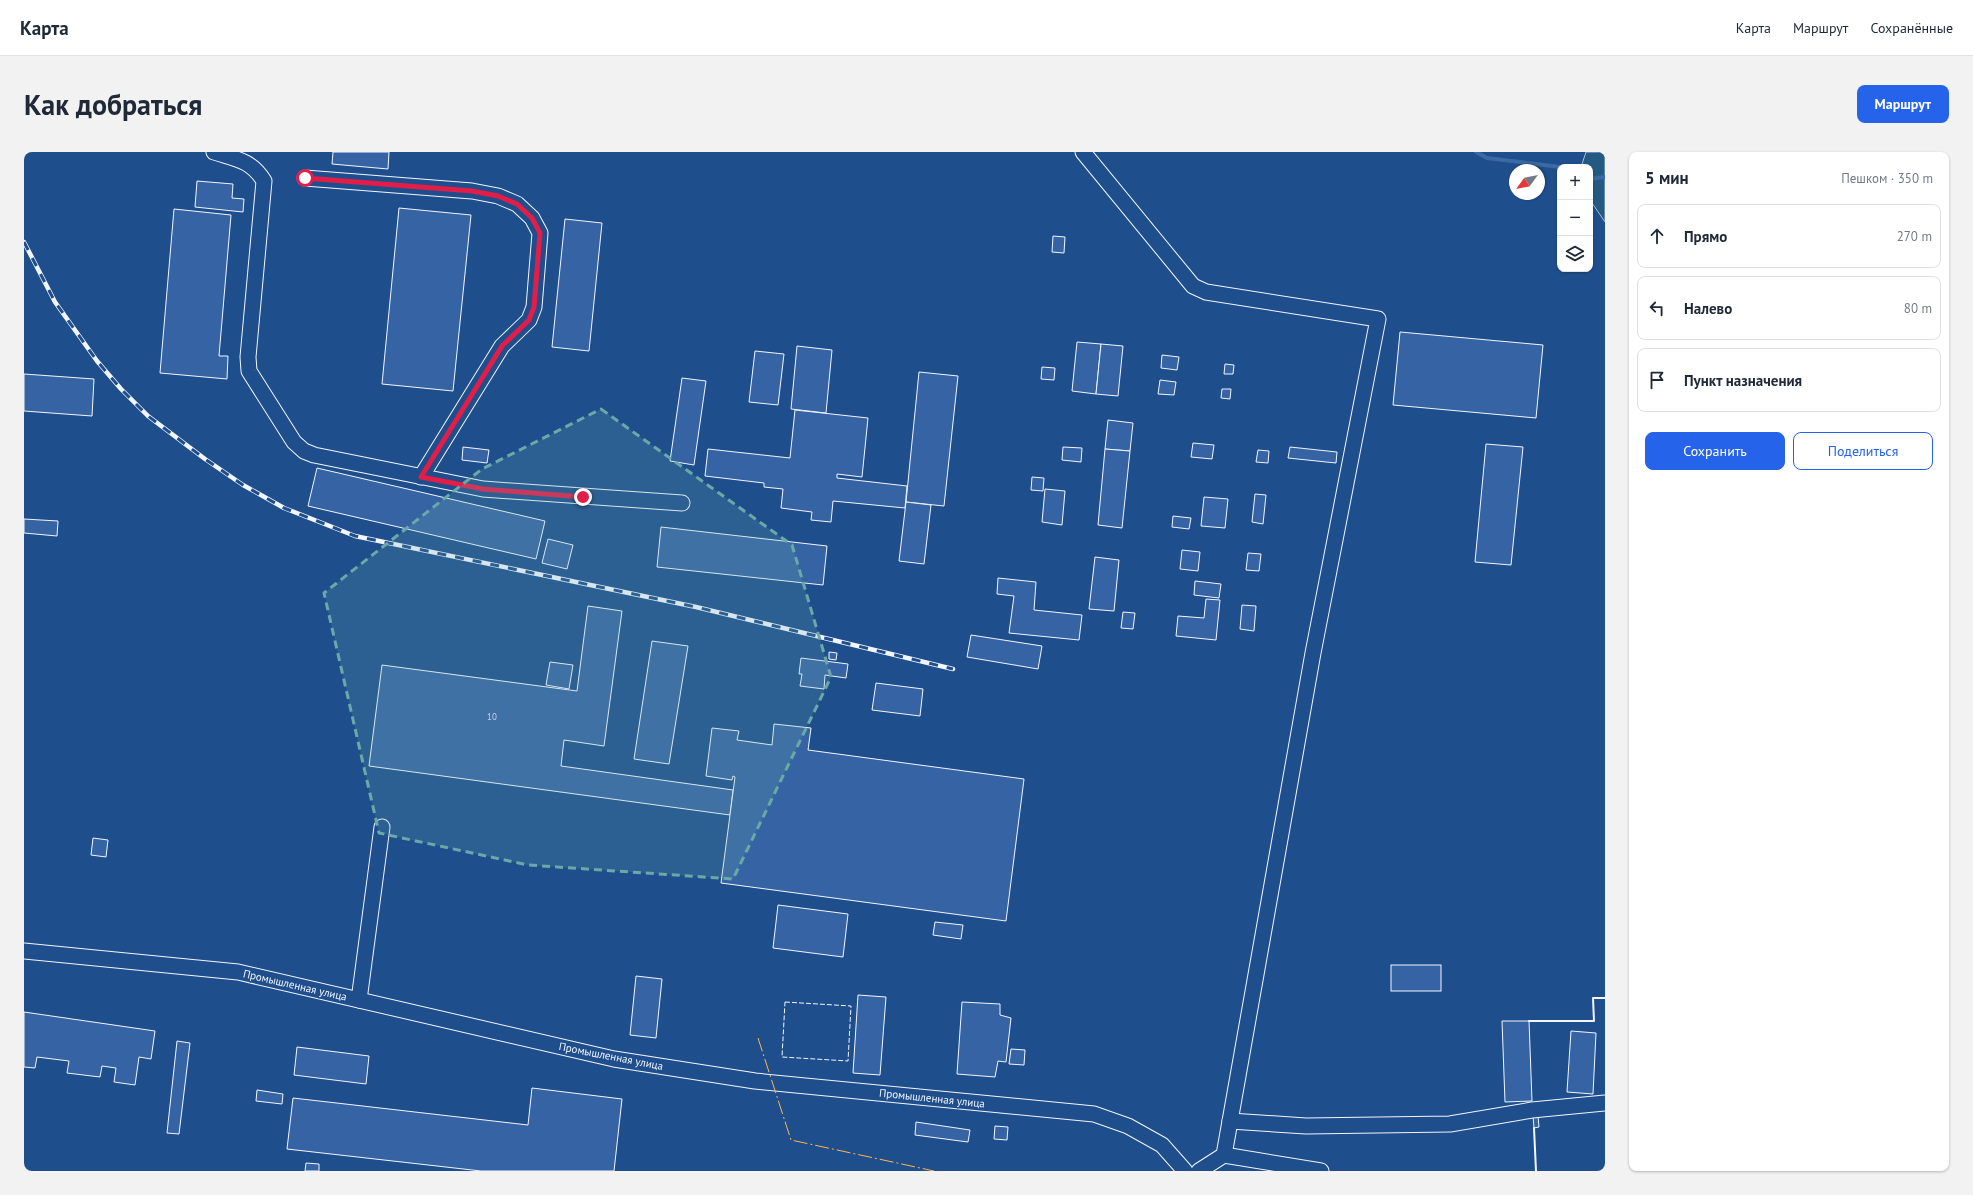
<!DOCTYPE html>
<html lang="ru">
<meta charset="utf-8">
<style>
body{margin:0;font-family:"PT Sans",sans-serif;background:#f2f2f3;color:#1f2937}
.controls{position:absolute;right:12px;top:12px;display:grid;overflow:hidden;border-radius:8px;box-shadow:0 1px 3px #0004}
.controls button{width:36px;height:36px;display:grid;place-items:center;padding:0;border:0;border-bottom:1px solid #e0e1e3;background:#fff;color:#1f2937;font:20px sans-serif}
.compass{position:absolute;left:1485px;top:12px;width:36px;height:36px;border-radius:50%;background:#fff;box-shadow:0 1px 3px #0004;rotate:237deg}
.stop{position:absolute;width:12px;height:12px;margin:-9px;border:3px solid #e11d48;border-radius:50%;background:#fff}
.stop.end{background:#e11d48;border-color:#fff;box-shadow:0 1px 4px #0008}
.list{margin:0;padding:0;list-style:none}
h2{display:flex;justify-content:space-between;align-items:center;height:52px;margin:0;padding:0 16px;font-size:17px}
h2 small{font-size:13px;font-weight:400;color:#747a83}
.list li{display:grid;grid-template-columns:26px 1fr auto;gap:12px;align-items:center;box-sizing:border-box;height:64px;margin:0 8px 8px;padding:0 8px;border:1px solid #e0e1e3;border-radius:8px}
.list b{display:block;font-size:15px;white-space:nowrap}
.list em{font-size:13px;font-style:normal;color:#747a83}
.actions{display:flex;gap:8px;padding:12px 16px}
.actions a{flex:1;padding:9px 0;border:1px solid #2563eb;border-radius:8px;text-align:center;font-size:14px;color:#2563eb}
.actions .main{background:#2563eb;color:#fff}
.icon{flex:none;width:22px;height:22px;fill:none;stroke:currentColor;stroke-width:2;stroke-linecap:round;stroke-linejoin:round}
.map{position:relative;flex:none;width:1581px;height:1019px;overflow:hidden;border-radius:8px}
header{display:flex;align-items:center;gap:24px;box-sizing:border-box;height:56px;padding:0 20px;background:#fff;border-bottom:1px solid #e0e1e3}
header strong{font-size:19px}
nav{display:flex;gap:22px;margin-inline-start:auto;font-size:14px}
.intro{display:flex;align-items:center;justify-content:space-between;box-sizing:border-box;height:96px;padding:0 24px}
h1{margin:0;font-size:28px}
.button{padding:10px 18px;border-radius:8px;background:#2563eb;color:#fff;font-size:14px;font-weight:700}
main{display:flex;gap:24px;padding:0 24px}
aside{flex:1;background:#fff;border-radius:8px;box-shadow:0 1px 3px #0004}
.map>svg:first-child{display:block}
</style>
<header>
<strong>Карта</strong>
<nav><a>Карта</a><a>Маршрут</a><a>Сохранённые</a></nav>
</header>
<div class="intro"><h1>Как добраться</h1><a class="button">Маршрут</a></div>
<main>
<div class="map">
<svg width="1581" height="1019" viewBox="0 0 1581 1019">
<rect width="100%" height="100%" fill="#1f4e8c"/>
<polygon fill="#245a82" stroke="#a8bbd7" points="1562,0 1581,0 1581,70 1566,48 1566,15 1557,15"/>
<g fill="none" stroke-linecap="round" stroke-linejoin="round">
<g stroke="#3b69a3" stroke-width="4">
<polyline points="1452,0 1463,6 1536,15"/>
<polyline points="1566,27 1581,25"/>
</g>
</g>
<g fill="#3563a3" stroke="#f2f6ff">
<polygon points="309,0 365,0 364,17 308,12"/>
<polygon points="173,29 209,32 208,46 220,47 219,60 171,55"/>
<polygon points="375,56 447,63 429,239 358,232"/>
<polygon points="150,57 207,63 195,204 204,204 203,227 136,221"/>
<polygon points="541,67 578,71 565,199 528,195"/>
<polygon points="1029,84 1041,85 1040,101 1028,100"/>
<polygon points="1376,180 1519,193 1512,266 1369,253"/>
<polygon points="1053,190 1077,192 1072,242 1048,239"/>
<polygon points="1077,192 1099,194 1094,244 1072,242"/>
<polygon points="773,194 808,198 802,261 767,257"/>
<polygon points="731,199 760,202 754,253 725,250"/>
<polygon points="1138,203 1155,205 1153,218 1137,216"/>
<polygon points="1201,212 1210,213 1209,222 1200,222"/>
<polygon points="1018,215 1031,216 1030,228 1017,227"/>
<polygon points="895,220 934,224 920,354 882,350"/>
<polygon points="0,222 70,227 68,264 0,259"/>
<polygon points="658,226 682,229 670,313 646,309"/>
<polygon points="1136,228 1152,230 1150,243 1134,242"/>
<polygon points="1198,237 1207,237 1206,247 1197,246"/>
<polygon points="771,258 844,266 838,325 813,322 813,326 883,334 881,356 809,349 807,370 787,368 788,360 757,356 759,337 740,335 740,331 681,324 684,297 766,306"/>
<polygon points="1084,268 1109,271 1106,299 1081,297"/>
<polygon points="1169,291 1190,293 1188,307 1167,305"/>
<polygon points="1462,292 1499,295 1487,413 1451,410"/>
<polygon points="439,295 465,298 463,311 438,308"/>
<polygon points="1039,295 1058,296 1057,310 1038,308"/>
<polygon points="1266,295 1313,300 1312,311 1264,306"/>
<polygon points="1081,297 1106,299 1098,376 1074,373"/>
<polygon points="1234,298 1245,299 1244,311 1232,310"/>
<polygon points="293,316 521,369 512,407 284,354"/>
<polygon points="1008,325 1020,326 1019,339 1007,338"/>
<polygon points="1021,337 1041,339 1038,373 1018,370"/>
<polygon points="1231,342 1242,343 1239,372 1228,370"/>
<polygon points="1180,345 1204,347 1201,376 1177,374"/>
<polygon points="882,350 907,353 900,412 875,409"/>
<polygon points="1149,364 1167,366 1165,377 1148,375"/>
<polygon points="0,367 34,369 33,384 0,381"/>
<polygon points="637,375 803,394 799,433 633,415"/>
<polygon points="524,387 549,393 543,417 518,411"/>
<polygon points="1158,398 1176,400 1174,419 1156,417"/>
<polygon points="1224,401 1237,402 1235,419 1222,418"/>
<polygon points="1071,405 1095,408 1090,459 1065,457"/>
<polygon points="974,426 1012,430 1010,458 1058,463 1055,488 985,481 990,444 973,442"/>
<polygon points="1171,429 1197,432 1195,446 1170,443"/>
<polygon points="1182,447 1196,448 1192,488 1152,484 1154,464 1180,466"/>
<polygon points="1218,453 1232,454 1230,479 1216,477"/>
<polygon points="564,454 598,459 580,594 540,588 537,614 709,638 706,663 345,614 358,513 553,539"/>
<polygon points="1099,460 1111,461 1109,477 1097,476"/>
<polygon points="947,483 1018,494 1014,517 943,505"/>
<polygon points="628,489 664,494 645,612 610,607"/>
<polygon points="805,500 813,501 812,508 805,507"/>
<polygon points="777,506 824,512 822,526 801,523 800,537 776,534 778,522 775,522"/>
<polygon points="526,510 549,513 545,537 522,533"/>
<polygon points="852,531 899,537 896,564 848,558"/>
<polygon points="750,572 787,576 784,598 1000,627 982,769 697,731 711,625 709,624 708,628 682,624 688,576 715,579 713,588 748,593"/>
<polygon points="69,686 84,688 82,705 67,703"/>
<polygon points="754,753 824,762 819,805 749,796"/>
<polygon points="911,770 939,773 937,787 909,783"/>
<rect x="1367" y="813" width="50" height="26"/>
<polygon points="612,824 638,827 632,886 606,883"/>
<polygon points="834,843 862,845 856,923 829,921"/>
<polygon points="938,850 976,852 976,863 987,866 982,910 974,909 971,925 933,922"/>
<polygon points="0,860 131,879 127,907 115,905 111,933 90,930 92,916 78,914 76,925 43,921 45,909 13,905 11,916 0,915"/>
<polygon points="1478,869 1505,869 1508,949 1481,950"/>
<polygon points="1547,879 1572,881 1569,942 1543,940"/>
<polygon points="153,889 166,891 155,982 143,981"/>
<polygon points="273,895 345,904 342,932 270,923"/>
<polygon points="987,897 1001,898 1000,913 985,912"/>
<polygon points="508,936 598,947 590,1019 457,1019 263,997 269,946 504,973"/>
<polygon points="233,938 259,942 258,952 232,949"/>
<polygon points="1509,964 1514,964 1515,975 1510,976"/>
<polygon points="892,970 946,978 944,990 891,983"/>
<polygon points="971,974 984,975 983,988 970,987"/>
<polygon points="282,1011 295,1012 295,1019 281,1019"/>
</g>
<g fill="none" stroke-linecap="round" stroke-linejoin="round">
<g stroke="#f2f6ff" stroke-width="17">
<g id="minor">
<path d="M 190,0 C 212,7 227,8 240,29 L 224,205 L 225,219 L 270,290 L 280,299 L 290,303 L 459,337 L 658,351"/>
<polyline points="1059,0 1169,134 1182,140 1354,167 1289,501 1200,1003 1175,1019"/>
<polyline points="281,26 448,39 474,44 493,52 508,66 516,81 510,155 505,168 478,194 397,325"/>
<polyline points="0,799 214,820 590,907 731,929 1070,962 1104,974 1138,993 1161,1019"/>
<polyline points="335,848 358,675"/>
<polyline points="1206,969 1282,974 1426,972 1508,958 1581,951"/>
<polyline points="1200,1003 1297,1019"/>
</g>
</g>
<use href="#minor" stroke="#1f4e8c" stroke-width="15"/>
<g stroke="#f2f6ff" stroke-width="4.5">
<polyline id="rail" points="0,90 31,150 73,209 97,237 124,264 181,307 219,333 260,356 331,384 672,455 929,517"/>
</g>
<use href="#rail" stroke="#1f4e8c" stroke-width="3" stroke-dasharray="9" stroke-linecap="butt"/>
<polygon stroke="#f2f6ff" stroke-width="1" stroke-dasharray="5 2" stroke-linecap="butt" points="761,850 827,854 824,909 758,905"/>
<g stroke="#f2f6ff" stroke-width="2">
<polyline points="1505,869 1570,869 1569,846 1581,846"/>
<polyline points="1510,976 1512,1019"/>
</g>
<polyline stroke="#ffb74d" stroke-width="1" stroke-dasharray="14 3 2 3" stroke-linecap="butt" points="734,886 767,988 910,1019"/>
</g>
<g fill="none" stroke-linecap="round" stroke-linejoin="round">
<polyline stroke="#e11d48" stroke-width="5" points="281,26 448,39 474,44 493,52 508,66 516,81 510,155 505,168 478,194 397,325 459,337 559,345"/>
</g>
<path fill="#6aa9a8" fill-opacity="0.2" stroke="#6aa9a8" stroke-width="3" stroke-dasharray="8 5" stroke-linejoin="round" d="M 577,257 L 768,393 L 807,525 L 709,727 L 504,713 L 355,681 L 300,441 L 458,317 Z"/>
<g text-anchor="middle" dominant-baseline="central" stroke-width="3" stroke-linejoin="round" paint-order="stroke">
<g font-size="9" fill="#c3d1e8">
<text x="468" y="564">10</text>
</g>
<g font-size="11" fill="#f2f6ff" stroke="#1f4e8c">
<text transform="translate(271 833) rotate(13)">Промышленная улица</text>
<text transform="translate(587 904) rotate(11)">Промышленная улица</text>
<text transform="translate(908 946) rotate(6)">Промышленная улица</text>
</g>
</g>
</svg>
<div class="controls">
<button>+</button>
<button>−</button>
<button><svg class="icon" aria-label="layers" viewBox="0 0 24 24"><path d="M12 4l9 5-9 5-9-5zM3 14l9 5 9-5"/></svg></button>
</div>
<svg class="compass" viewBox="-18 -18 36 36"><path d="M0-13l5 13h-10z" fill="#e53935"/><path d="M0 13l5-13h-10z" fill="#747a83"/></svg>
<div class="stop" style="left:281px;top:26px"></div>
<div class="stop end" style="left:559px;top:345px"></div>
</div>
<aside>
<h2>5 мин<small>Пешком · 350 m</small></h2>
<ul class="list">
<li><svg class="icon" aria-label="ahead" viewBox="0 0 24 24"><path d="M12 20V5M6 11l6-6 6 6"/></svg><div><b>Прямо</b></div><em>270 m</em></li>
<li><svg class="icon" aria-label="left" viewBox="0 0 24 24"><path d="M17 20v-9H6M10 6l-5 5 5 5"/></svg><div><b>Налево</b></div><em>80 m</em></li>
<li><svg class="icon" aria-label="arrive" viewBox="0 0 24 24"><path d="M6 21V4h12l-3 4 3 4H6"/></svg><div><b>Пункт назначения</b></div></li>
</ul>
<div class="actions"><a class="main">Сохранить</a><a>Поделиться</a></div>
</aside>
</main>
